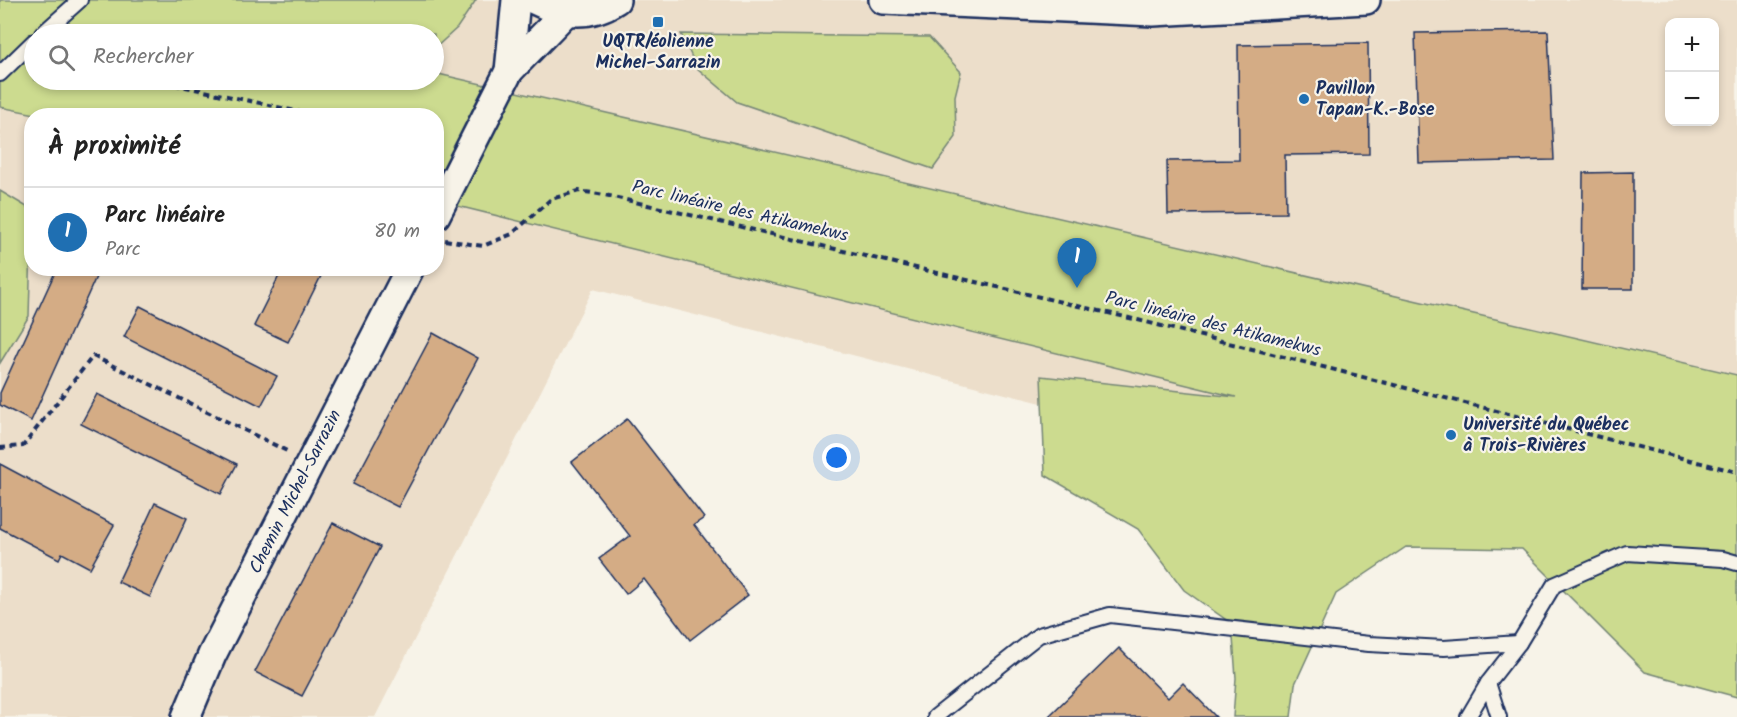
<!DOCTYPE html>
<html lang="fr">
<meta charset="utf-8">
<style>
body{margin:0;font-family:Kalam,sans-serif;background:#f2f2f2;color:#222}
.controls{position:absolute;right:18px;top:18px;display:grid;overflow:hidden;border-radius:12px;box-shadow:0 3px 9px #0003}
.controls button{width:54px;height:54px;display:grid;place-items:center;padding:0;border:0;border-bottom:2px solid #e0e0e0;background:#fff;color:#222;font:30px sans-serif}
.you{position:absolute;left:837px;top:458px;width:21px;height:21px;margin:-15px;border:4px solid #fff;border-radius:50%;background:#1a73e8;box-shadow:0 0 0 9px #1a73e833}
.badge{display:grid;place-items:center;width:39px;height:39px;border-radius:50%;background:#1f6fb2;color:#fff;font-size:20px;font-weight:700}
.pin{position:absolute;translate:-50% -50px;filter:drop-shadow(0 2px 3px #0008)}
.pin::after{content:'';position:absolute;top:32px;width:21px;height:18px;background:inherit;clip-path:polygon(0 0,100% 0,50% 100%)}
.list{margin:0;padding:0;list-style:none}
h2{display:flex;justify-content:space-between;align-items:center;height:78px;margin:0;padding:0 24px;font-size:26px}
h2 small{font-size:20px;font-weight:400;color:#767676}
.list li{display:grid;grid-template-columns:39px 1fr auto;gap:18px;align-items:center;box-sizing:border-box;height:90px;padding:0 24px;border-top:2px solid #e0e0e0}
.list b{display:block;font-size:22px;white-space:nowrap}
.list p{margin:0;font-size:20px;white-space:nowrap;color:#767676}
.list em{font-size:20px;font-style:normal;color:#767676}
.icon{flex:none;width:33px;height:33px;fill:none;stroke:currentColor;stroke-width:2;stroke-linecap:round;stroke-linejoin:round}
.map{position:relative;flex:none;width:1737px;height:717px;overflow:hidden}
.search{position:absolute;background:#fff;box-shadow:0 3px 9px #0003;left:24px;top:24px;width:420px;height:66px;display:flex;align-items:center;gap:15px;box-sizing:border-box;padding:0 21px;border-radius:33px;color:#767676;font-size:22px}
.panel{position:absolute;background:#fff;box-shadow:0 3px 9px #0003;left:24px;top:108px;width:420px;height:168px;border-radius:24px}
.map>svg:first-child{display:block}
</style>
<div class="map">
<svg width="1737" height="717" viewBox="0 0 1737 717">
<rect width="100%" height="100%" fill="#f7f3e8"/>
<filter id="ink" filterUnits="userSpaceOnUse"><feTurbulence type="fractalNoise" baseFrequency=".0167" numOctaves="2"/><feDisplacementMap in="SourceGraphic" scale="12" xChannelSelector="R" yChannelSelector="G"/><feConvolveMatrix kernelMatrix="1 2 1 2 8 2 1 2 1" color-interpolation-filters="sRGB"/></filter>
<g filter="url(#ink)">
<path fill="#ecdeca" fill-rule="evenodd" d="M 0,0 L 1737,0 L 1737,580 L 593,289 L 375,717 L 0,717 ZM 1670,22 L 1714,22 L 1714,122 L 1670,122 ZM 34,34 L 434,34 L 434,80 L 34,80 ZM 32,116 L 436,116 L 436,268 L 32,268 Z"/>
<g fill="#ccdb8f" stroke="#748576" stroke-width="1.5">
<polygon points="0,0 476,0 457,28 434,49 434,34 34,34 34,80 434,80 434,73 1737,375 1737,697 1645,672 1522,549 1406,547 1336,594 1295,684 1291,717 1233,717 1236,678 1232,624 1184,590 1138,529 1045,475 1041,376 1236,397 437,201 436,116 45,116 0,107"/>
<polygon points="681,34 929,37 961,72 955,96 956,137 933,169 737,102 697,68"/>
<polygon points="0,191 32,210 29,316 0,363"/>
</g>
<g fill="#d4ac85" stroke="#1b2f5e" stroke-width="1.5">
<polygon points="1548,31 1554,160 1419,163 1415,33"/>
<polygon points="1368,43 1369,154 1285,155 1286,213 1168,214 1167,161 1239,160 1238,45"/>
<polygon points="1633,172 1633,289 1582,289 1583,173"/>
<polygon points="57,268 100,268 31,421 0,405 0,393"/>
<polygon points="283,268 325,268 288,342 254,326"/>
<polygon points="140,306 277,376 261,406 124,337"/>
<polygon points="433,333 478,358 398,507 353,484"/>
<polygon points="97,394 237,464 221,494 81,424"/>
<polygon points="627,419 704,518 694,525 748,595 690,640 644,579 626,594 599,559 630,536 572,462"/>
<polygon points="0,464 114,525 90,568 62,553 59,559 0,528"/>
<polygon points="155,503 187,518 150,597 118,582"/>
<polygon points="333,523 380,547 302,696 255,672"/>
<polygon points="1119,648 1168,698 1183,683 1216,717 1048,717"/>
</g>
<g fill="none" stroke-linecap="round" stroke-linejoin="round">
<g stroke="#1b2f5e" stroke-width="18">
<g id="service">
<polyline points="42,34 80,0"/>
<polyline points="0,74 34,41"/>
<polyline points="1488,683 1499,717"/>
<polyline points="935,717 1039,635 1110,615 1369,644 1444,648 1519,643"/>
<polyline points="1468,717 1488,683 1519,643 1554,585 1627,553 1723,559 1737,563"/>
</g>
</g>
<g stroke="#1b2f5e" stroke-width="32">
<g id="minor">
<polyline points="516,0 509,71 566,12"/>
<path d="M 534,0 C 561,14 589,18 616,0"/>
<polyline points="883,0 1153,12 1366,0"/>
<polyline points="436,215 509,71"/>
<polyline points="186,717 212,655 410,268"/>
</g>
</g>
<g stroke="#1b2f5e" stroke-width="4" stroke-dasharray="6 4.5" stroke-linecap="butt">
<polyline points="154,80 319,116"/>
<polyline points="445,240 483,246 512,234 551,199 579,191 605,195 1138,320 1737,472"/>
<polyline points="0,448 23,446 93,356 289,452"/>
</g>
<use href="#service" stroke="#f7f3e8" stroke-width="14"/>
<use href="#minor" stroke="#f7f3e8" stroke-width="27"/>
</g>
</g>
<g fill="#1f6fb2" stroke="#f7f3e8" stroke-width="2">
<rect x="652" y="16" width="12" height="12" rx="3"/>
<circle cx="1304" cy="99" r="6"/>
<circle cx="1451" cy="435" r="6"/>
</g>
<g text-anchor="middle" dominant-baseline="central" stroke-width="4.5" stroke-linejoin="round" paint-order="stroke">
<g font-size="18" font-weight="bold" fill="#1b2f5e" stroke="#f7f3e8" text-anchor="start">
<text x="658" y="42" text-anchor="middle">UQTR/éolienne<tspan x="658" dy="21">Michel-Sarrazin</tspan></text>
<text x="1316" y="89">Pavillon<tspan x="1316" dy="21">Tapan-K.-Bose</tspan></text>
<text x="1463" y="425">Université du Québec<tspan x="1463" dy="21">à Trois-Rivières</tspan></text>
</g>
<g font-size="18" fill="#1b2f5e" stroke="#f7f3e8">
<text transform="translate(740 212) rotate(13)">Parc linéaire des Atikamekws</text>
<text transform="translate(1213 325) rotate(14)">Parc linéaire des Atikamekws</text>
<text transform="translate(296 492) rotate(-63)">Chemin Michel-Sarrazin</text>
</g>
</g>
</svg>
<div class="controls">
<button>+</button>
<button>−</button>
</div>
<div class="you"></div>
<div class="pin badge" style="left:1077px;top:288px">1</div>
<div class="search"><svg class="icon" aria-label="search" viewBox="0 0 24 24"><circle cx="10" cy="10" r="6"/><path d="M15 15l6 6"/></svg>Rechercher</div>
<section class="panel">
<h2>À proximité<small></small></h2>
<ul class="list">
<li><span class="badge">1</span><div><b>Parc linéaire</b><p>Parc</p></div><em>80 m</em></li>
</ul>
</section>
</div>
